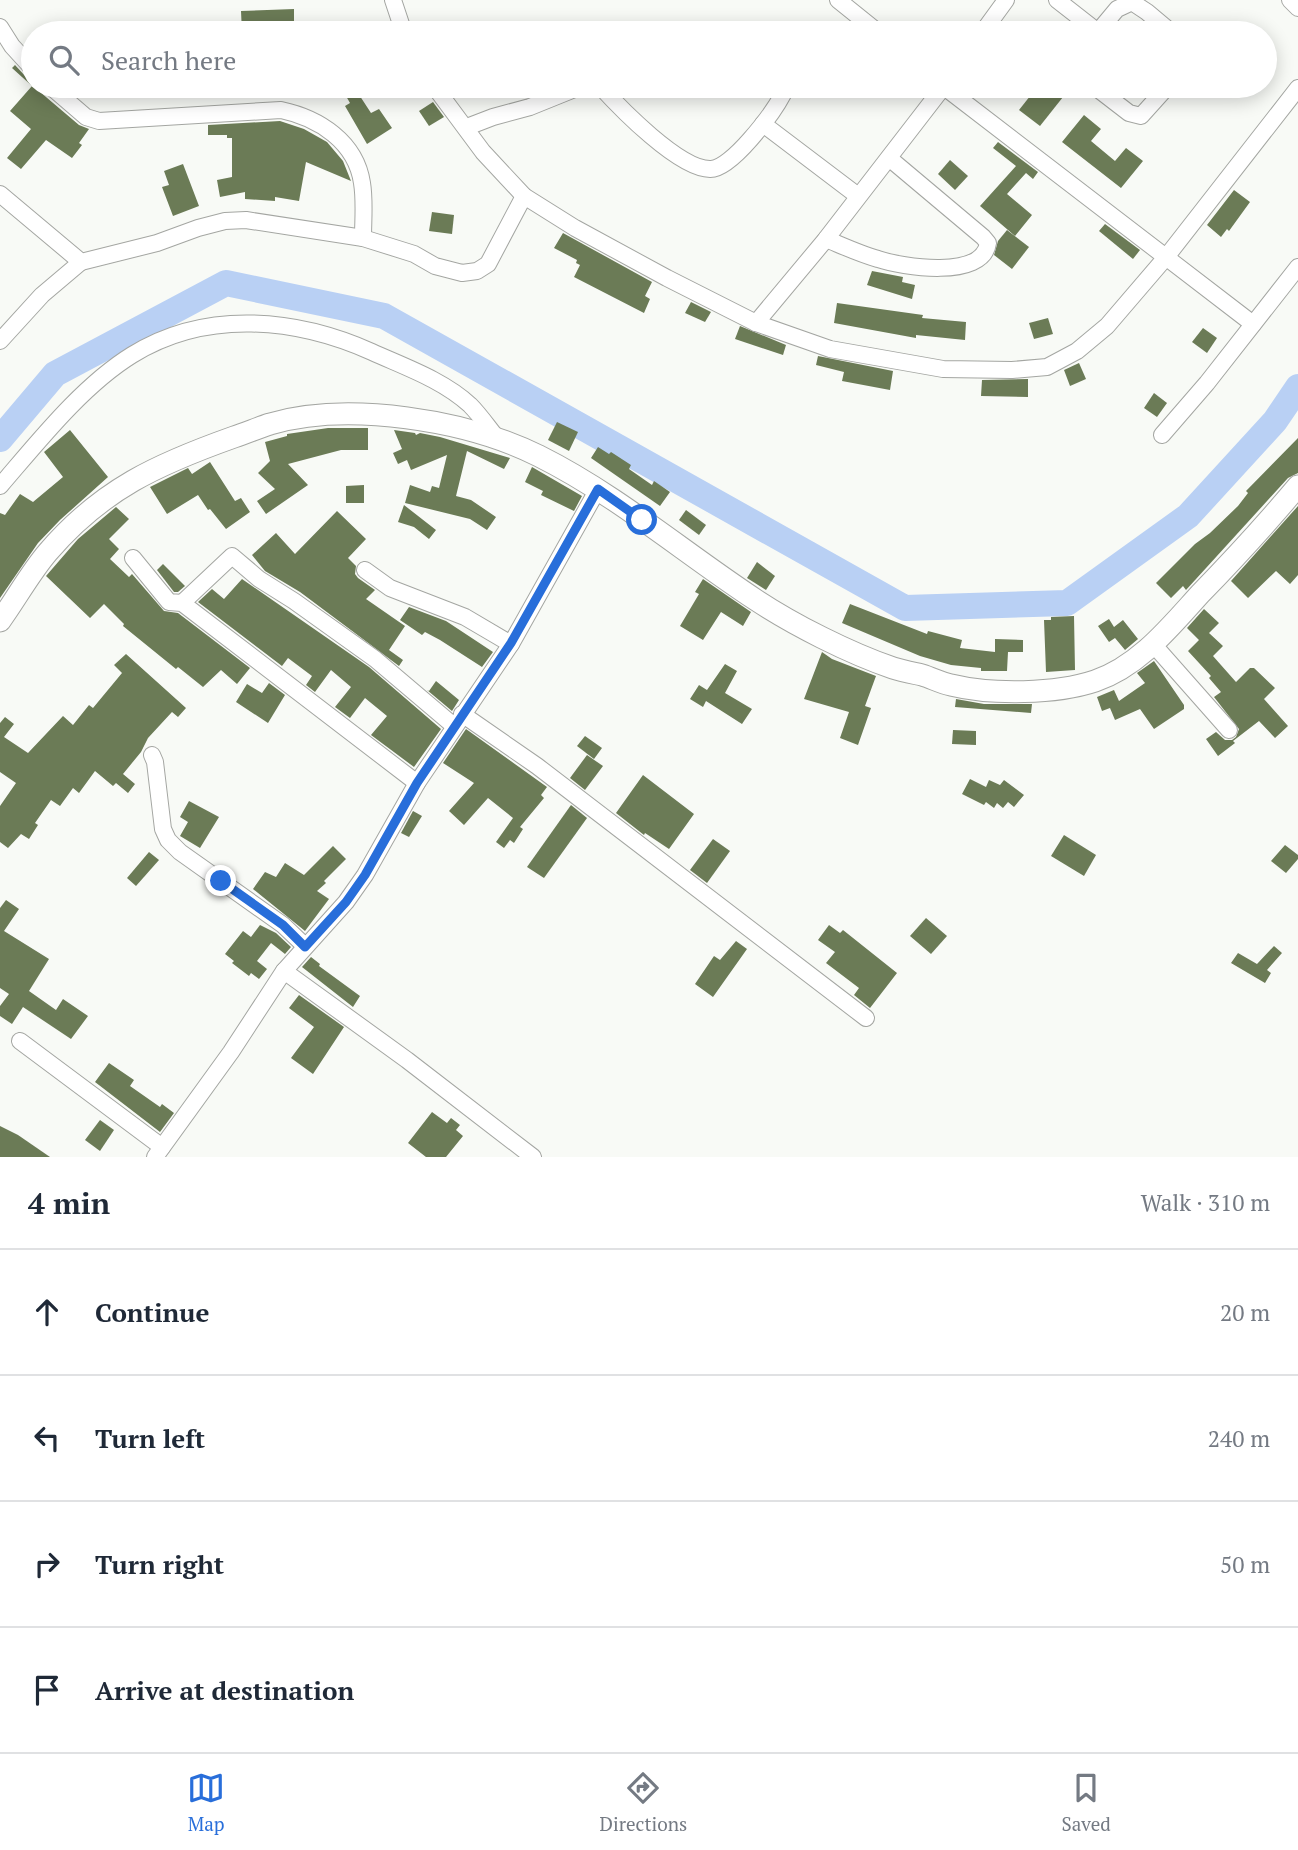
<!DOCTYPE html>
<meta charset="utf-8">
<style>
body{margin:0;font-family:"PT Serif",serif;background:#f6f6f7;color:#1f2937}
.stop{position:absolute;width:21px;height:21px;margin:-16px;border:5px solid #286eda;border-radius:50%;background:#fff}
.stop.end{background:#286eda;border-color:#fff;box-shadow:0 2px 7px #0008}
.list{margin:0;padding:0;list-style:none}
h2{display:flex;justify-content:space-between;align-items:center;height:91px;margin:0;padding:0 28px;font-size:30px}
h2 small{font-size:23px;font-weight:400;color:#747a83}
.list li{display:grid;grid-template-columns:46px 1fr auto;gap:21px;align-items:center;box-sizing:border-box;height:126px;padding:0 28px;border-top:2px solid #e0e1e3}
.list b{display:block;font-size:26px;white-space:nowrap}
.list em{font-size:23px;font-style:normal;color:#747a83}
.icon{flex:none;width:38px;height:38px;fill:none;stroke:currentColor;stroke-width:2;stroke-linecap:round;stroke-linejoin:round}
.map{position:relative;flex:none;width:1298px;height:1157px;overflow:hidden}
.search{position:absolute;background:#fff;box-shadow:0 4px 18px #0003;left:21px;right:21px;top:21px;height:77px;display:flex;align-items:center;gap:18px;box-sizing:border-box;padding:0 24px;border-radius:38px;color:#747a83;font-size:26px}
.sheet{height:595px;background:#fff}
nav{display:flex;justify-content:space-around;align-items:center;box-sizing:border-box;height:98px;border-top:2px solid #e0e1e3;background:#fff;font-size:19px;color:#747a83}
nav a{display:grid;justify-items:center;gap:4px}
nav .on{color:#286eda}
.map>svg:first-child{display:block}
</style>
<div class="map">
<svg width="1298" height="1157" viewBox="0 0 1298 1157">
<rect width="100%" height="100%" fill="#f8faf6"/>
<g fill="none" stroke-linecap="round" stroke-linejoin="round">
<polyline stroke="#b9d0f4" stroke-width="26" points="0,439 55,374 226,283 384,316 905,608 1067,603 1188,516 1275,421 1298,387"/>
</g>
<g fill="#6b7b56">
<polygon points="294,9 294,28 267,28 267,33 242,33 241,11"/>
<polygon points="15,65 26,77 33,79 33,86 79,125 89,129 79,143 82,145 72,158 46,140 21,169 7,158 31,129 10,111 32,86 12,68"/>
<polygon points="1038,86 1048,86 1063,97 1040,126 1019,110"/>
<polygon points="356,90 371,113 379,109 392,128 367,144 345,106 350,103 346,96"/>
<polygon points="433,102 444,117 429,126 419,111"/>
<polygon points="1084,115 1101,129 1091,141 1115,161 1126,148 1143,161 1121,188 1062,142"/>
<polygon points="280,121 304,129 327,142 343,161 351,181 306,162 299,201 275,197 275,201 245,199 245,192 220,197 217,180 232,177 232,138 227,138 227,135 208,135 208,125"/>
<polygon points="998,142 1038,172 1033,179 1026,173 1007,194 1032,215 1015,236 980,206 1016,166 993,148"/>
<polygon points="950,160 968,176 955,190 938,174"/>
<polygon points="183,164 199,206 173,216 162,187 169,185 164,171"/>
<polygon points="1234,190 1250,202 1229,231 1227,229 1221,237 1207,225"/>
<polygon points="432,212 454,215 452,234 429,231"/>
<polygon points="1105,224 1140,250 1133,259 1099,231"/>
<polygon points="1007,230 1029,247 1012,269 994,255 998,241"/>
<polygon points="563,233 652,282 645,296 650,299 644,313 574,277 580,265 576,263 577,260 554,248"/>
<polygon points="872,271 903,277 902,282 915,285 912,299 867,285"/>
<polygon points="691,302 711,312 705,322 685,313"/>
<polygon points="837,303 923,315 922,318 966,322 965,340 916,335 916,338 834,323"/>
<polygon points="1048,318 1053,334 1034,339 1029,323"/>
<polygon points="740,326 786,345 783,355 735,339"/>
<polygon points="1203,328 1217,338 1207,353 1192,342"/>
<polygon points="818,356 893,371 890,390 842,381 844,372 816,365"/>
<polygon points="1079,363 1086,379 1070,386 1064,370"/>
<polygon points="1028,379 1028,397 981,396 982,380"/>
<polygon points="1154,393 1167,403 1157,417 1144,408"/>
<polygon points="557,422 578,432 569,451 548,440"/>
<polygon points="328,428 368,428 368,450 341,450 288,464 308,485 266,514 257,501 275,489 258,473 270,461 265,442 287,436 287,434"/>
<polygon points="70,430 108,477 60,520 38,543 0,598 0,513 5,515 20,494 33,502 63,477 44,452"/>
<polygon points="394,430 415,433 416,435 420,433 440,437 510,458 504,469 467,451 456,496 471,500 496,517 487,530 470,519 405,503 410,485 430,492 432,486 439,488 447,455 411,470 407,460 398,464 393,453 402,449"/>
<polygon points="1298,438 1298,473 1288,478 1186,590 1183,586 1171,598 1156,583 1195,544 1210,533 1238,506 1248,493 1246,491"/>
<polygon points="598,447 609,454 611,452 631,465 629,469 652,485 654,481 670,492 660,506 591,458"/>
<polygon points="210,462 235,501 241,498 250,512 226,529 210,509 208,510 198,495 167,514 150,487 188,468 192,474"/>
<polygon points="532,467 582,496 574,511 541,495 543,491 525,482"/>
<polygon points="364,485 364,503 346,503 346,486"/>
<polygon points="404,505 436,530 429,539 414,527 398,522"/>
<polygon points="1298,506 1298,575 1290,584 1276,571 1248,598 1231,581"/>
<polygon points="116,507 129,519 109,539 119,549 110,559 129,577 132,574 164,611 178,613 250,668 237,684 221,670 203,687 178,667 176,669 123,626 124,624 104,604 90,618 46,576 78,539"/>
<polygon points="686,510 706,525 699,535 679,520"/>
<polygon points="337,511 366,539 348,558 356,566 355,574 358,578 375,590 366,599 405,626 389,650 403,660 399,666 300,592 265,571 252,555 276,533 295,554"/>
<polygon points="757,562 775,576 766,590 747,578"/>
<polygon points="163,564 185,586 178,592 174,592 157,570"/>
<polygon points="242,579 369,667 441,729 414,767 371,735 387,716 365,698 350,718 335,707 351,687 331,670 315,692 306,685 312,676 288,658 282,666 198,602 212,589 224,599"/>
<polygon points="703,579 751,612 743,626 721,612 703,640 680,626 699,594 695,592"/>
<polygon points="850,604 927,634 928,631 962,640 960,648 995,652 995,639 1023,640 1023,652 1008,652 1007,671 981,671 981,668 951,665 920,656 842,623"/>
<polygon points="409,607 446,621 493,652 482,667 440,640 425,632 422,635 400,620"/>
<polygon points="1204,609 1219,623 1209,633 1223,646 1213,656 1236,682 1250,668 1254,668 1275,688 1264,699 1288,726 1275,738 1259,721 1233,741 1235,743 1218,756 1206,739 1216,732 1225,740 1232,740 1236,737 1239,729 1214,697 1221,692 1209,678 1211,676 1188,651 1199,640 1187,628"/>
<polygon points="1074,616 1075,670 1046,672 1044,620 1051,620 1051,617"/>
<polygon points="1109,619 1114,627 1123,620 1138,639 1125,650 1115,638 1109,642 1098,626"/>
<polygon points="822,652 832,659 876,676 865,706 871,708 858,745 840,738 849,712 804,699"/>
<polygon points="126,654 186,708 178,717 172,712 148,738 141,752 123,774 135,784 128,793 116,783 113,786 95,771 79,793 73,788 60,806 51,800 35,823 38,825 29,839 21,834 8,848 0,842 0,806 16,783 0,772 0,723 5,717 14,724 4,737 28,753 63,716 73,725 89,705 93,708 122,673 114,665"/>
<polygon points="1154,661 1184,705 1184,709 1154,729 1140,709 1115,720 1110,708 1102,711 1097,697 1114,690 1119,701 1145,683 1137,673"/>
<polygon points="725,664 737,671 725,693 752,709 742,724 706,701 703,707 690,699 699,685 707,690"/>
<polygon points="436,681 459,700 452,711 427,690 429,691"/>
<polygon points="269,683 285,695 268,723 236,702 247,684 262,693"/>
<polygon points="956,699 984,704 1032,704 1031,713 955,707"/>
<polygon points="466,729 547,787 541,795 544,798 520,827 523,829 514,843 510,840 504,848 496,842 513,818 488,798 464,825 449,811 474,783 443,763"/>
<polygon points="953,730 976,731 976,745 952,744"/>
<polygon points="585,736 602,748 594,759 577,746"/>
<polygon points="587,755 603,766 585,790 570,778"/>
<polygon points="643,775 694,814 669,849 645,833 644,835 616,813"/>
<polygon points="970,779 986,787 989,780 1000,785 1004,780 1024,795 1014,807 1008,802 1003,808 997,803 994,808 986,802 984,805 962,794"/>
<polygon points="189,801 219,817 200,848 180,836 188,822 180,817"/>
<polygon points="571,805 587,818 544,878 527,867"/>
<polygon points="413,811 422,816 409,837 401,833"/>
<polygon points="1064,835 1096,855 1084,876 1051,856"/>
<polygon points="713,839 730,851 707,883 690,870"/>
<polygon points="1285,845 1298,855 1298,859 1286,873 1271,861"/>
<polygon points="333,846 346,859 324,881 326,883 317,891 329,899 305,931 253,889 265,872 276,877 285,863 304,875"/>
<polygon points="149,852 159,860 136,886 127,878"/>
<polygon points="6,900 19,909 4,931 49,959 29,991 56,1010 63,999 88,1016 71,1039 23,1007 12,1024 0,1016 0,1006 9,994 0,988 0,908"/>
<polygon points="926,918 947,936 931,954 910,936"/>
<polygon points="260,925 276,933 291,947 285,954 271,943 257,961 267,969 259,979 251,973 249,976 232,963 234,961 225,954 243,931 251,937"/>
<polygon points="829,925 840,933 843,930 897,973 870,1008 854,995 859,988 826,963 835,952 818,940"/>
<polygon points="736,941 747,949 713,997 695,984 714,956 720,960"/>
<polygon points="1274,946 1282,953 1267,970 1271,973 1265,983 1231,963 1238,953 1257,964"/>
<polygon points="311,957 320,964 319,966 360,996 353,1007 302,967"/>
<polygon points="299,995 344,1027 313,1074 291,1058 314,1027 289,1008"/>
<polygon points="109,1063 134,1080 130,1086 160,1107 162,1104 174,1113 160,1132 95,1082"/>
<polygon points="432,1112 447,1123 451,1118 460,1125 456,1130 463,1136 446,1157 426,1157 408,1143"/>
<polygon points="100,1120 114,1130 100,1151 85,1140"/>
<polygon points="0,1126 18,1135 50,1157 0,1157"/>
</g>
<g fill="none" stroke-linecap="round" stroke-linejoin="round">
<g stroke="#a4a6a2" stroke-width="18">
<g id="minor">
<polyline points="393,0 404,33"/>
<polyline points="838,0 879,33"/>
<polyline points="1057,0 1098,32"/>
<polyline points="1290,0 1298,8"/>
<polyline points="0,27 12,46 33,69"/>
<polyline points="700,33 705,31 717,33"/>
<polyline points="982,33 1006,0"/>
<polyline points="1097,33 1117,9 1132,2 1147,12 1172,33"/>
<path d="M 50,86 L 86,117 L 99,121 L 281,110 C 319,118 356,142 362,183 C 365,201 363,220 363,238"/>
<polyline points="434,86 483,152 524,196 575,228 667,278 756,323 830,349 943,369 1012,370 1047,367 1077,351 1107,326 1167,256 1298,88"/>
<path d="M 600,86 C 620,108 679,169 710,169 C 731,170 773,113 783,94 L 780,86"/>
<polyline points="943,86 1253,324"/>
<polyline points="1094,86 1129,113 1141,116 1168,86"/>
<polyline points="763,124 858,196"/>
<polyline points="467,127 493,117 530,107 582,86"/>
<polyline points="0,194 81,262 157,243 198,228 225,221 246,220 363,238 414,254 435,266 462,273 477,271 488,264 524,196"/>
<path d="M 826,239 C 843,246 860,254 878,259 C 902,267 983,280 988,243 L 983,237 L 889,158"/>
<polyline points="756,323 826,239 944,86"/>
<polyline points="0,341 42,295 81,262"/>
<polyline points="1162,435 1207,383 1298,267"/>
<path d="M 0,486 C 38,442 82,386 132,355 C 206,309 296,318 372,352 C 405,367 443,380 470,405 C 480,415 488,427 497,438"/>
<polyline points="133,558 169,602 182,603 417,783"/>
<polyline points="365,570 390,588 465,617 511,644"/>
<polyline points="182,603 232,556 259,579 294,601 375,659 454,726"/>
<polyline points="1153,644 1229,730"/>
<polyline points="462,714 537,766 866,1018"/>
<polyline points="152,755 155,762 163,829 168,840 180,852 283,925 305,946"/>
<polyline points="284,971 407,1060 533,1157"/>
<polyline points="20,1041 162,1147"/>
<polyline points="155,1157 231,1052 284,971 346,902 365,875 417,783 511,644 598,489"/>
</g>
</g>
<g stroke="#a4a6a2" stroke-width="23">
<path id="tertiary" d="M 0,621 C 16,599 30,573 48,552 C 102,489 158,464 234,437 C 246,433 258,428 270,424 C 348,401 467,420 539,456 C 617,495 683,552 756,600 C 794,625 849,653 893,668 C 902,671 913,673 922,675 C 932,678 941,683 951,685 C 992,695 1056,694 1095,681 C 1139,666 1170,627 1200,594 C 1234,559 1267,523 1298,486"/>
</g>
<use href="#minor" stroke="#fff" stroke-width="16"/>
<use href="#tertiary" stroke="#fff" stroke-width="21"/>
</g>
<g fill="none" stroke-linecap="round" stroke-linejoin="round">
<polyline stroke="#286eda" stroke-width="9" points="221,881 283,925 305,947 346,902 365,875 417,783 511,643 598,489 642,520"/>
</g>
</svg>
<div class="stop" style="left:642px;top:520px"></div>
<div class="stop end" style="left:221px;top:881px"></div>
<div class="search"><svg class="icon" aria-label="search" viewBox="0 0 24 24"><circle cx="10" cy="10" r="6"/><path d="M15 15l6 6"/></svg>Search here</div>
</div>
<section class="sheet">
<h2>4 min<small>Walk · 310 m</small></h2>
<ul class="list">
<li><svg class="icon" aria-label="ahead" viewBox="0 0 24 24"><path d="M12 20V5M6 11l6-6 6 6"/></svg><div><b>Continue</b></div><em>20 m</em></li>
<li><svg class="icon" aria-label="left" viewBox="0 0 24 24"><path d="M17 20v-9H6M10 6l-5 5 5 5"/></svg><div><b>Turn left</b></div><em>240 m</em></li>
<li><svg class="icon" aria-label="right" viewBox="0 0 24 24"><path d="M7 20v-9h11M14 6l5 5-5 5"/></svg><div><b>Turn right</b></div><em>50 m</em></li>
<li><svg class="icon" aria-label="arrive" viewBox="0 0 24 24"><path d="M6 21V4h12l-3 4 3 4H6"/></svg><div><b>Arrive at destination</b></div></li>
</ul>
</section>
<nav>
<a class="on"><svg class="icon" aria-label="map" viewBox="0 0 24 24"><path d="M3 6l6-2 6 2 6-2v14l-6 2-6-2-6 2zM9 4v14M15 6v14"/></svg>Map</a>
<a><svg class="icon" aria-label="directions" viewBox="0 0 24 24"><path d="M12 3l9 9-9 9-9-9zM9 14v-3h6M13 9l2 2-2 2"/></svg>Directions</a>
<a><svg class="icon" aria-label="saved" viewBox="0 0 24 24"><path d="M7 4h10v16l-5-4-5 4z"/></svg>Saved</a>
</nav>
